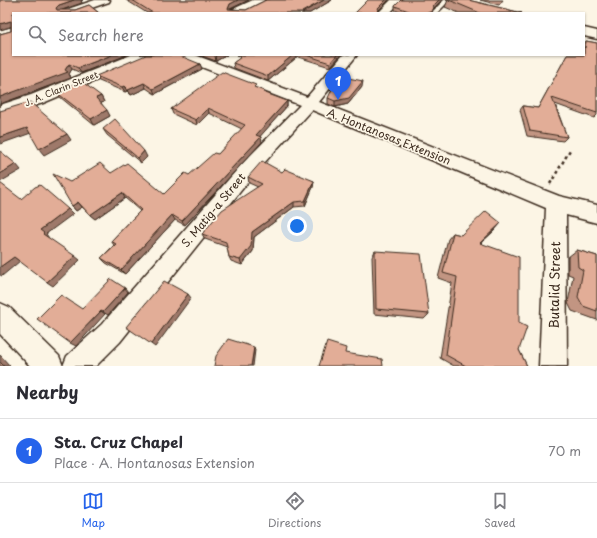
<!DOCTYPE html>
<meta charset="utf-8">
<style>
body{margin:0;font-family:"Playpen Sans",sans-serif;background:#f2f2f3;color:#2b2b33}
.you{position:absolute;left:297px;top:226px;width:14px;height:14px;margin:-10px;border:3px solid #fff;border-radius:50%;background:#1a73e8;box-shadow:0 0 0 6px #1a73e833}
.badge{display:grid;place-items:center;width:26px;height:26px;border-radius:50%;background:#2563eb;color:#fff;font-size:13px;font-weight:700}
.pin{position:absolute;translate:-50% -33px;filter:drop-shadow(0 1px 2px #0008)}
.pin::after{content:'';position:absolute;top:21px;width:14px;height:12px;background:inherit;clip-path:polygon(0 0,100% 0,50% 100%)}
.list{margin:0;padding:0;list-style:none}
h2{display:flex;justify-content:space-between;align-items:center;height:52px;margin:0;padding:0 16px;font-size:17px}
h2 small{font-size:13px;font-weight:400;color:#7c7c81}
.list li{display:grid;grid-template-columns:26px 1fr auto;gap:12px;align-items:center;box-sizing:border-box;height:64px;padding:0 16px;border-top:1px solid #e1e1e2}
.list b{display:block;font-size:15px;white-space:nowrap}
.list p{margin:0;font-size:13px;white-space:nowrap;color:#7c7c81}
.list em{font-size:13px;font-style:normal;color:#7c7c81}
.icon{flex:none;width:22px;height:22px;fill:none;stroke:currentColor;stroke-width:2;stroke-linecap:round;stroke-linejoin:round}
.map{position:relative;flex:none;width:597px;height:366px;overflow:hidden}
.search{position:absolute;background:#fff;box-shadow:0 1px 3px #0004;left:12px;right:12px;top:12px;height:44px;display:flex;align-items:center;gap:10px;box-sizing:border-box;padding:0 14px;border-radius:0px;color:#7c7c81;font-size:15px}
.sheet{height:116px;background:#fff}
nav{display:flex;justify-content:space-around;align-items:center;box-sizing:border-box;height:56px;border-top:1px solid #e1e1e2;background:#fff;font-size:11px;color:#7c7c81}
nav a{display:grid;justify-items:center;gap:2px}
nav .on{color:#2563eb}
.map>svg:first-child{display:block}
</style>
<div class="map">
<svg width="597" height="366" viewBox="0 0 597 366">
<rect width="100%" height="100%" fill="#fcf5e5"/>
<filter id="ink" filterUnits="userSpaceOnUse"><feTurbulence type="fractalNoise" baseFrequency=".025" numOctaves="2"/><feDisplacementMap in="SourceGraphic" scale="8" xChannelSelector="R" yChannelSelector="G"/><feConvolveMatrix kernelMatrix="1 2 1 2 8 2 1 2 1" color-interpolation-filters="sRGB"/></filter>
<g filter="url(#ink)">
<g fill="none" stroke-linecap="round" stroke-linejoin="round">
<g stroke="#3b2a1e" stroke-width="3">
<polygon id="service" points="444,0 450,0 437,13 433,13 433,11"/>
</g>
<g stroke="#3b2a1e" stroke-width="3">
<g id="minor">
<polygon points="95,0 110,0 109,2 77,13 60,13 62,11"/>
<polygon points="391,0 402,0 390,13 378,13"/>
<polygon points="176,55 195,55 307,97 343,55 357,55 319,102 559,196 597,205 597,223 566,215 567,366 539,366 546,208 312,110 255,173 120,342 96,366 63,366 67,356 102,324 243,163 300,105 178,58"/>
<polygon points="0,303 9,307 59,356 63,366 30,366 0,334"/>
</g>
</g>
<g stroke="#3b2a1e" stroke-width="3">
<polygon id="tertiary" points="584,28 597,31 597,39 584,36"/>
</g>
<g stroke="#3b2a1e" stroke-width="3">
<g id="secondary">
<polygon points="253,0 269,0 267,3 246,13 230,13 231,10"/>
<polygon points="131,55 152,55 149,58 43,103 0,117 0,105 31,95"/>
</g>
</g>
<polyline stroke="#3b2a1e" stroke-width="2.5" stroke-dasharray="3 3" stroke-linecap="butt" points="550,184 570,150"/>
<use href="#service" fill="#fcf5e5" fill-rule="evenodd"/>
<use href="#minor" fill="#fcf5e5" fill-rule="evenodd"/>
<use href="#tertiary" fill="#fcf5e5" fill-rule="evenodd"/>
<use href="#secondary" fill="#fcf5e5" fill-rule="evenodd"/>
</g>
<g fill="#c29582" stroke="#3b2a1e">
<polygon points="0,0 83,0 81,1 82,3 61,10 75,10 89,5 99,13 13,13 13,55 127,55 81,73 72,69 69,74 71,78 0,104 0,34 11,31 11,27 0,30"/>
<polygon points="126,0 249,0 230,9 246,10 266,0 332,0 310,13 147,13"/>
<polygon points="401,0 442,0 433,9 432,13 402,13 395,10 395,6"/>
<polygon points="448,0 468,0 522,13 459,13 445,7"/>
<polygon points="480,0 503,0 499,5"/>
<polygon points="586,41 597,43 597,115 594,118 555,104 567,137 563,141 527,136 520,110 523,106 538,108 567,55 584,55 584,44"/>
<polygon points="199,55 227,55 216,61"/>
<polygon points="237,55 296,55 296,58 268,81 234,68 233,63 240,58"/>
<polygon points="298,55 341,55 330,67 298,57"/>
<polygon points="200,64 202,69 155,94 146,88 131,95 127,91 125,92 99,81 96,76"/>
<polygon points="362,87 348,104 335,107 328,104 328,98"/>
<polygon points="257,88 264,91 264,93 287,101 287,106 260,136 262,142 185,225 175,220 125,274 106,263 101,258 114,245 111,241 140,211 125,198 95,219 82,207 76,211 72,206 70,182 111,173 164,194 218,154 242,129 209,113 197,125 173,114 171,109"/>
<polygon points="56,92 101,96 104,102 101,103 110,116 94,125 60,97"/>
<polygon points="103,129 147,157 141,163 107,135"/>
<polygon points="282,172 314,181 313,187 305,206 294,207 254,237 253,251 242,265 231,261 229,257 227,247 205,239 202,234 258,187 249,183 248,177"/>
<polygon points="495,230 481,243 519,350 527,366 454,366 440,358 452,283 438,278 448,239 453,233 461,235"/>
<polygon points="577,250 597,256 597,320 572,311 568,303 573,276 568,274 568,257"/>
<polygon points="375,251 429,314 424,319 374,314 372,257"/>
</g>
<g fill="#9e796a" stroke="#3b2a1e">
<polygon points="74,0 83,0 81,1 82,3 62,10 58,13 56,8 59,5"/>
<polygon points="238,0 249,0 230,9 229,13 228,9 230,4"/>
<polygon points="324,0 332,0 310,13 302,13"/>
<polygon points="386,0 389,0 377,12 378,8"/>
<polygon points="439,0 442,0 432,10 433,6"/>
<polygon points="11,21 13,26 0,30 0,24"/>
<polygon points="112,55 127,55 81,73 78,68"/>
<polygon points="217,55 227,55 216,61 215,56"/>
<polygon points="293,55 296,55 296,58 268,81 268,76"/>
<polygon points="337,55 341,55 330,67 330,63"/>
<polygon points="69,64 72,69 69,74 71,78 0,104 0,97 65,70"/>
<polygon points="200,64 202,69 155,94 153,89"/>
<polygon points="363,81 362,87 348,104 335,107 335,101"/>
<polygon points="144,83 146,88 131,95 128,90"/>
<polygon points="124,86 127,91 125,92 122,87"/>
<polygon points="101,96 104,102 99,104 96,98"/>
<polygon points="287,101 287,106 257,140 256,135"/>
<polygon points="208,108 209,113 197,125 196,120"/>
<polygon points="107,110 110,116 94,125 91,119"/>
<polygon points="27,128 31,133 0,144 0,137"/>
<polygon points="67,134 71,140 44,155 39,149"/>
<polygon points="261,137 262,142 185,225 182,221"/>
<polygon points="144,151 147,157 141,163 138,158"/>
<polygon points="16,164 21,170 0,182 0,174"/>
<polygon points="314,181 313,187 305,206 305,201"/>
<polygon points="122,193 125,198 95,219 90,215"/>
<polygon points="78,202 82,207 76,211 72,206"/>
<polygon points="294,202 294,207 254,237 253,251 242,265 240,260 252,232"/>
<polygon points="68,209 73,214 46,234 49,238 48,239 43,234 40,230"/>
<polygon points="172,215 175,220 125,274 121,270"/>
<polygon points="501,223 495,230 474,249 480,243"/>
<polygon points="75,256 80,260 53,286 47,282"/>
<polygon points="14,257 20,261 2,276 0,275 0,267"/>
<polygon points="125,288 128,292 108,315 103,312"/>
<polygon points="188,294 191,298 155,347 151,344"/>
<polygon points="101,311 105,314 76,346 70,343"/>
<polygon points="254,347 255,350 253,366 251,366"/>
<polygon points="0,355 10,366 4,366 0,362"/>
</g>
<g fill="#e2ad97" stroke="#3b2a1e">
<polygon points="0,0 74,0 59,5 56,8 57,10 75,10 89,5 99,13 13,13 13,55 112,55 78,68 69,64 65,70 68,72 0,97 0,34 11,31 11,21 0,24"/>
<polygon points="132,0 238,0 230,4 228,9 246,10 266,0 324,0 302,12 304,13 153,13"/>
<polygon points="368,0 386,0 378,8 379,10 376,13 355,13"/>
<polygon points="401,0 439,0 433,6 433,10 428,13 414,13 395,6"/>
<polygon points="449,0 468,0 522,13 480,13"/>
<polygon points="586,41 597,43 597,113 552,98 567,137 530,131 523,106 538,108 567,55 584,55 584,47 585,48"/>
<polygon points="146,55 178,55 200,64 153,89 144,83 128,90 124,86 122,87 96,76"/>
<polygon points="240,55 293,55 268,76 233,63 241,57"/>
<polygon points="306,55 337,55 330,63"/>
<polygon points="222,72 256,85 254,87 264,91 263,92 287,101 256,135 261,137 182,221 172,215 121,270 101,258 116,244 111,241 141,210 122,193 90,215 78,202 72,206 53,174 70,182 100,163 111,173 127,163 164,194 185,173 189,175 214,153 218,154 245,125 208,108 196,120 171,109"/>
<polygon points="338,76 363,81 349,98 335,101 328,98"/>
<polygon points="81,81 101,96 96,98 107,110 91,119 56,92"/>
<polygon points="30,102 67,134 39,149 27,128 0,137 0,111"/>
<polygon points="115,119 144,151 138,158 103,129"/>
<polygon points="0,151 16,164 0,174"/>
<polygon points="262,161 282,172 285,169 314,181 305,201 294,202 252,232 251,246 240,260 229,257 226,242 202,234 222,210 262,184 248,177"/>
<polygon points="0,183 21,199 35,187 40,185 68,209 40,230 44,233 43,234 75,256 47,282 14,257 0,267"/>
<polygon points="486,211 501,223 480,243 519,257 519,323 527,327 519,350 527,366 466,366 446,355 457,277 443,273 453,233 461,235"/>
<polygon points="577,250 597,256 597,311 583,306 578,297 583,270 578,267"/>
<polygon points="375,251 421,254 429,314 376,309"/>
<polygon points="111,279 125,288 103,312 101,311 70,343 37,319 61,295 82,309"/>
<polygon points="164,281 188,294 151,344 126,327"/>
<polygon points="228,339 254,347 251,366 214,366 216,356"/>
<polygon points="327,342 346,348 345,353 382,359 383,366 319,366"/>
<polygon points="0,362 4,366 0,366"/>
</g>
</g>
<g text-anchor="middle" dominant-baseline="central" stroke-width="3.5" stroke-linejoin="round" paint-order="stroke">
<g font-size="9" fill="#3b2a1e" stroke="#fcf5e5">
<text transform="translate(61 88) rotate(-22)">J. A. Clarin Street</text>
</g>
<g font-size="11" fill="#3b2a1e" stroke="#fcf5e5">
<text transform="translate(389 136) rotate(22)">A. Hontanosas Extension</text>
<text transform="translate(213 210) rotate(-50)">S. Matig-a Street</text>
</g>
<g font-size="13" fill="#3b2a1e" stroke="#fcf5e5">
<text transform="translate(554 285) rotate(-89)">Butalid Street</text>
</g>
</g>
</svg>
<div class="you"></div>
<div class="pin badge" style="left:338px;top:100px">1</div>
<div class="search"><svg class="icon" aria-label="search" viewBox="0 0 24 24"><circle cx="10" cy="10" r="6"/><path d="M15 15l6 6"/></svg>Search here</div>
</div>
<section class="sheet">
<h2>Nearby<small></small></h2>
<ul class="list">
<li><span class="badge">1</span><div><b>Sta. Cruz Chapel</b><p>Place · A. Hontanosas Extension</p></div><em>70 m</em></li>
</ul>
</section>
<nav>
<a class="on"><svg class="icon" aria-label="map" viewBox="0 0 24 24"><path d="M3 6l6-2 6 2 6-2v14l-6 2-6-2-6 2zM9 4v14M15 6v14"/></svg>Map</a>
<a><svg class="icon" aria-label="directions" viewBox="0 0 24 24"><path d="M12 3l9 9-9 9-9-9zM9 14v-3h6M13 9l2 2-2 2"/></svg>Directions</a>
<a><svg class="icon" aria-label="saved" viewBox="0 0 24 24"><path d="M7 4h10v16l-5-4-5 4z"/></svg>Saved</a>
</nav>
